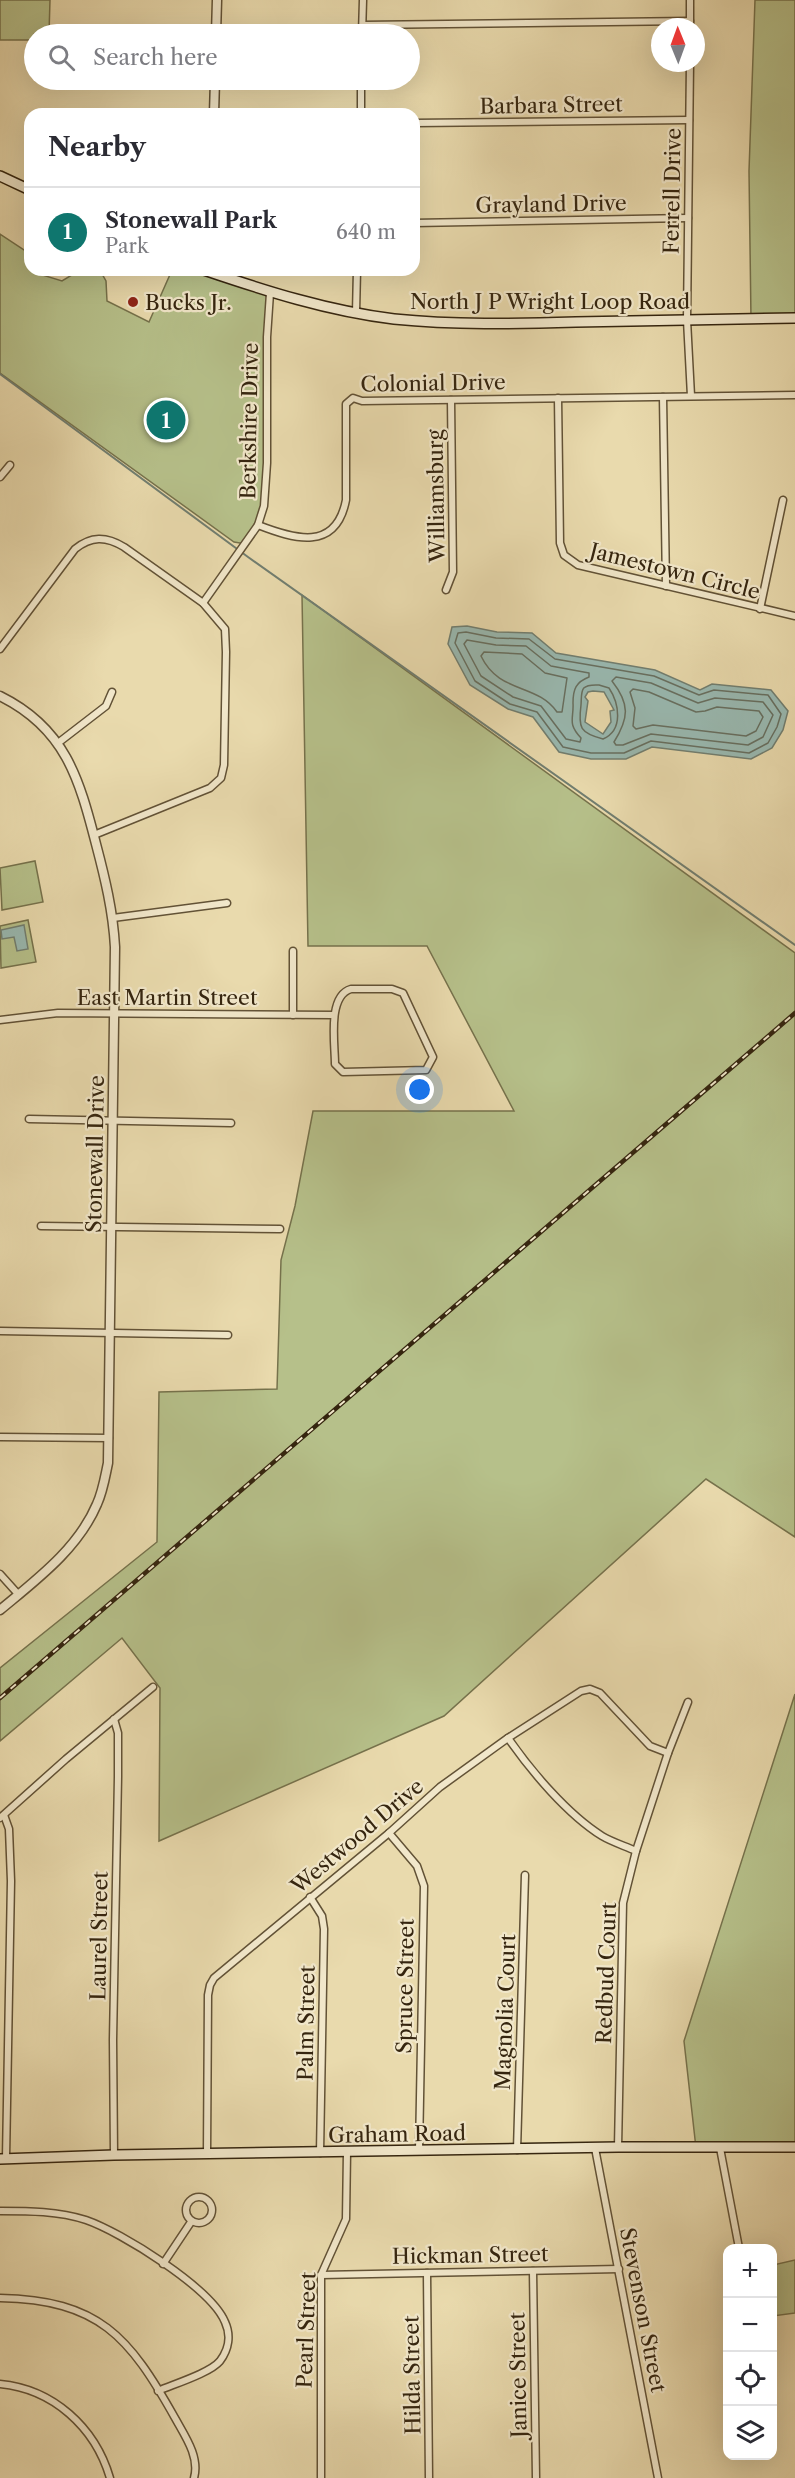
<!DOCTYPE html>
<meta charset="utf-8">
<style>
body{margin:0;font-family:"Libre Caslon Text",serif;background:#f2f2f3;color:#2b2b33}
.controls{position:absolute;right:18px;bottom:18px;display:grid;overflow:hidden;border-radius:12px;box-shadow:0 6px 24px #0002}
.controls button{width:54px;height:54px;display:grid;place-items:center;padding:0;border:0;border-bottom:2px solid #e1e1e2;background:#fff;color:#2b2b33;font:30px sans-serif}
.compass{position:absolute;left:651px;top:18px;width:54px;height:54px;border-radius:50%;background:#fff;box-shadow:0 6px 24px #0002;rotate:359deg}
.you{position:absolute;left:420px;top:1090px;width:21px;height:21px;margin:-15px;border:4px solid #fff;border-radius:50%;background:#1a73e8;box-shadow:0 0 0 9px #1a73e833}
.badge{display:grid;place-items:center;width:39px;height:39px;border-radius:50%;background:#0f766e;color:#fff;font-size:20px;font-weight:700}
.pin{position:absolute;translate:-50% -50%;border:3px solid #fff;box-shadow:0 2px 6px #0006}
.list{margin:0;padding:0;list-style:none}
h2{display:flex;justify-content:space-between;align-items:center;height:78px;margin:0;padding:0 24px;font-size:26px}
h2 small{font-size:20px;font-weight:400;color:#7c7c81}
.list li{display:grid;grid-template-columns:39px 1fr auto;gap:18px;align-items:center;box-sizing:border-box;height:90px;padding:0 24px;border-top:2px solid #e1e1e2}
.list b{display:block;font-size:22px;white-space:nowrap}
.list p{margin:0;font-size:20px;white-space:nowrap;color:#7c7c81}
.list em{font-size:20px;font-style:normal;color:#7c7c81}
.icon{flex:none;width:33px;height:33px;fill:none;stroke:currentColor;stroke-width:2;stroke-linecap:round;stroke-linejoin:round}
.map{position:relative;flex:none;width:795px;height:2478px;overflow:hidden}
.search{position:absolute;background:#fff;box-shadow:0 6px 24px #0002;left:24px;top:24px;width:396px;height:66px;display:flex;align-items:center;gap:15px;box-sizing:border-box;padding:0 21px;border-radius:33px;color:#7c7c81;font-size:22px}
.panel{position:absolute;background:#fff;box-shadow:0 6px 24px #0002;left:24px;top:108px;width:396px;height:168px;border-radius:18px}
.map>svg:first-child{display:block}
</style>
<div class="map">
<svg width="795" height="2478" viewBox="0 0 795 2478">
<rect width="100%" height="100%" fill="#e9daad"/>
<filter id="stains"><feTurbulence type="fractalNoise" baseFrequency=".00333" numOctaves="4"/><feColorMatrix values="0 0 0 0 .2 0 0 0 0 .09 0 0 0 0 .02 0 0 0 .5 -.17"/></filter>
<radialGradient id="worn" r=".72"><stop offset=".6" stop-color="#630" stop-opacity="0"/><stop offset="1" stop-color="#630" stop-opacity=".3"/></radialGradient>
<g fill="#b6c08a" stroke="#76724c" stroke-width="1.5">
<polygon points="0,0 50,0 49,34 34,34 34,40 0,40"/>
<polygon points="755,0 795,0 795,318 751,319 749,171"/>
<polygon points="0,234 30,254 30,270 37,270 39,274 62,281 80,270 102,274 106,281 107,301 149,322 172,270 204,270 270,293 264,506 246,544 234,542 0,373"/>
<polygon points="302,595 795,953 795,1537 706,1479 444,1716 159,1841 160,1688 122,1638 0,1741 0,1668 157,1542 159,1392 277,1389 281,1260 295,1206 313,1111 514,1111 427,946 308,946"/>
<polygon points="35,861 43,902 2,910 0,868"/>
<polygon points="28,920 36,962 1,968 0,926"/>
<polygon points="795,1694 795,2147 696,2148 684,2041"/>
<polygon points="795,2260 795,2313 773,2316 773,2265"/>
</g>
<g fill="#99b9b1" stroke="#717e70" stroke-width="1.5" fill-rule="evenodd">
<path d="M 467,626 L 497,632 L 532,633 L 556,653 L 655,670 L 700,690 L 712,684 L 771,690 L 788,711 L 783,730 L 772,748 L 751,759 L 652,747 L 626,759 L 591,759 L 559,752 L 533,717 L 508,709 L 470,685 L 448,644 L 452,627 ZM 593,691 L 604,692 L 614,710 L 610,711 L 611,722 L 603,734 L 585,722 L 588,701 L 585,697 L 588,692 Z"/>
<polygon points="24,925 28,949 17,951 14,937 2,939 1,930"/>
</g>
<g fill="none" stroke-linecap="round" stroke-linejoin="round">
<g stroke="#676f60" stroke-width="1.5">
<polygon points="466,632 496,638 529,639 555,659 654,676 699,695 714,690 768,695 781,714 777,727 768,743 749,753 651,741 624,753 591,753 563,747 537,712 510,704 475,681 455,643 458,633"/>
<path d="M 467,640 L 496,645 L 526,646 L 551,666 L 589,673 L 589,677 C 576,682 573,689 573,703 C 574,719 567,723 581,738 L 580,742 L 566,739 L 541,706 L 513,697 L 481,676 L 464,644 Z"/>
<path d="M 484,652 L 522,654 L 545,673 L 567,678 L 562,712 L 557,712 C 537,683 499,694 481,656 Z"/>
<path d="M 616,677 L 651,683 L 698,703 L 715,698 L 763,702 L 773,715 L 763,737 L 748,745 L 651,734 L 623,745 L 616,745 L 614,742 C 629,718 630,704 612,681 Z"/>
<path d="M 599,685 L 609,688 C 619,703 624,730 603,739 C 580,733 578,728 581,705 C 582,691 579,684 599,685 Z"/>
<polygon points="633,689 649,692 696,712 705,711 717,707 759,711 763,717 756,731 746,736 653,725 636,729 633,726 635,708 630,692"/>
</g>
<polyline stroke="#717e70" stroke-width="2" points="0,374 248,557 795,945"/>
<g stroke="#625236" stroke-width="9">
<g id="minor">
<polyline points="363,25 690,21"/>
<polyline points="690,27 690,0"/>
<polyline points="362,34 363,0"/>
<polyline points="690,63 687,320 691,396"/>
<polyline points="361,114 361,80"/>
<polyline points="414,123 689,120"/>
<polyline points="414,223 688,218"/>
<polyline points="356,313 357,270"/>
<polyline points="663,397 666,586"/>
<polyline points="558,398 560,543 564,555 578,565 795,616"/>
<polyline points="0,477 10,465"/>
<path d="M 258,525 C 294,539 336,552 346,500 L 346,404 L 353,398 L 362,401 L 795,395"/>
<polyline points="446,590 453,572 451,400"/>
<polyline points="203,603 258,525 264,506 267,463 267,337 270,293"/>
<polyline points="760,609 783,500"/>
<path d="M 0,649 L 75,549 C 91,536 106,536 124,547 L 203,603 L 225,629 L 226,652 L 224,765 L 221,778 L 210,788 L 94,835"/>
<polyline points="58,743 106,706 112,692"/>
<polyline points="113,918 227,903"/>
<path d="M 351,989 L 392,989 L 403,993 L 433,1057 L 426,1070 L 343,1072 L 335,1064 C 335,1044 327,996 351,989 Z"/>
<polyline points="293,1015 293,951"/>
<polyline points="0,1020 58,1013 334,1015"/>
<polyline points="29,1119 231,1123"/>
<polyline points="41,1226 280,1229"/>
<polyline points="0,1331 228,1335"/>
<polyline points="0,1437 109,1438"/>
<polyline points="0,1574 18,1594"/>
<polyline points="114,1719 118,1733 118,1777 113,2040 114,2155"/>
<path d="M 508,1738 C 531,1771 567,1814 602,1836 C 612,1842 625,1846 636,1851"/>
<polyline points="4,1815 9,1829 11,1881 6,2158"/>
<polyline points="0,1818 66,1759 153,1687"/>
<polyline points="389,1833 417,1866 424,1886 419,2151"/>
<polyline points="310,1897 322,1916 324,1929 320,2153"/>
<polyline points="618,2147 623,1903 636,1851 668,1753 688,1702"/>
<polyline points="595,2148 658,2478"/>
<polyline points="720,2148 739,2248"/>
<polyline points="517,2150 525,1875"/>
<polyline points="207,2154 208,1995 210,1985 214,1978 389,1833 440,1787 508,1738 581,1691 590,1689 600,1693 650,1746 668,1753"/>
<circle cx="199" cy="2210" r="13"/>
<path d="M 0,2211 C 29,2211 58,2211 86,2220 C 121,2232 211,2288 225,2322 C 231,2335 229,2349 220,2361 C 210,2373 174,2384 158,2391"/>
<polyline points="163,2264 191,2222"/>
<polyline points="533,2271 536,2478"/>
<polyline points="427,2273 429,2478"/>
<polyline points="321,2275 619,2269"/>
<path d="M 0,2298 C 99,2300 129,2336 175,2418 C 185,2436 200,2457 194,2478"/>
<path d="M 0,2384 C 53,2389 95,2427 110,2478"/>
<polyline points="321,2478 321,2275 346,2219 347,2152"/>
</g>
</g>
<g stroke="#625236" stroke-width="11">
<g id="tertiary">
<polyline points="216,34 217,0"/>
<polyline points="214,114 215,80"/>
<path d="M 0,696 C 65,728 79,778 96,844 C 105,878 113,911 115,947 L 108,1463 C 105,1477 103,1491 97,1504 C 78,1549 36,1580 0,1610"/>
</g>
</g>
<g stroke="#35250f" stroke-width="12">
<g id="secondary">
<polyline points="0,176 30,190"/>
<path d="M 204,270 C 266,291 328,311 394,319 C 454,325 515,324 576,322 C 649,321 722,319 795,318"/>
<polyline points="0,2159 114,2155 618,2147 795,2147"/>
</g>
</g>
<use href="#minor" stroke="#f1e7ca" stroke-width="6"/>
<use href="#tertiary" stroke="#f1e7ca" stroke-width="8"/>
<use href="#secondary" stroke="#f1e7ca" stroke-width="9"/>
<g stroke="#35250f" stroke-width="4.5">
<polyline id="rail" points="0,1698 795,1013"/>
</g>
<use href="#rail" stroke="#f1e7ca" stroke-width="2" stroke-dasharray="7" stroke-linecap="butt"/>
</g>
<circle fill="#8f2418" stroke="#f1e7ca" stroke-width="2" cx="133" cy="302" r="6"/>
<g text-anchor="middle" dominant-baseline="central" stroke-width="4.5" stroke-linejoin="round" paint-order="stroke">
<g font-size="21" fill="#35250f" stroke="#f1e7ca">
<text transform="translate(551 105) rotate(-1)">Barbara Street</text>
<text transform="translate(672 191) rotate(-89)">Ferrell Drive</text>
<text transform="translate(551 204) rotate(-1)">Grayland Drive</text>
<text x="550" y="301">North J P Wright Loop Road</text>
<text transform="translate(433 383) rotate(-1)">Colonial Drive</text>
<text transform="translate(249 421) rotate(-89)">Berkshire Drive</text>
<text transform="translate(436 496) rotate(-91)">Williamsburg</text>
<text transform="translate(675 571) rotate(14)">Jamestown Circle</text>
<text x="167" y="997">East Martin Street</text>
<text transform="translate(95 1154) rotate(-89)">Stonewall Drive</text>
<text transform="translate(357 1836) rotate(-40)">Westwood Drive</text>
<text transform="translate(99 1936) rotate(-89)">Laurel Street</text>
<text transform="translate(606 1973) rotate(-88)">Redbud Court</text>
<text transform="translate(405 1986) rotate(-89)">Spruce Street</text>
<text transform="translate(505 2012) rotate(-88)">Magnolia Court</text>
<text transform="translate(306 2023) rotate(-89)">Palm Street</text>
<text transform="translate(397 2134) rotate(-1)">Graham Road</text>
<text transform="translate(470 2255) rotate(-1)">Hickman Street</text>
<text transform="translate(643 2310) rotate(79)">Stevenson Street</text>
<text transform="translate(306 2330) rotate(-88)">Pearl Street</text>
<text transform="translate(412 2375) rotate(-91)">Hilda Street</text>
<text transform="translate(518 2375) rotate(-91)">Janice Street</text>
</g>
<g font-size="21" fill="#35250f" stroke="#f1e7ca" text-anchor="start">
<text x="145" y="302">Bucks Jr.</text>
</g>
</g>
<rect width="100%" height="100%" filter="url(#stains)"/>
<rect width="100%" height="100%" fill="url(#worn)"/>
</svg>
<div class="controls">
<button>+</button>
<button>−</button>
<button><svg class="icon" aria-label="locate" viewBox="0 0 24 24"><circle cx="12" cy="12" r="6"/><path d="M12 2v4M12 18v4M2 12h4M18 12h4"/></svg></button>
<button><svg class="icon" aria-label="layers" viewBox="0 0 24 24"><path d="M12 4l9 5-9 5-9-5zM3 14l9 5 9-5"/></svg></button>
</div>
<svg class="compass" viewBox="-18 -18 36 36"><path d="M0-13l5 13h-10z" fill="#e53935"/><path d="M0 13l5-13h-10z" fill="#7c7c81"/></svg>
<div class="you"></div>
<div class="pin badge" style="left:166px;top:420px">1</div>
<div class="search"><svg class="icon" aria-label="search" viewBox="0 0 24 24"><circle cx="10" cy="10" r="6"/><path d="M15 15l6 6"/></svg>Search here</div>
<section class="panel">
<h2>Nearby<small></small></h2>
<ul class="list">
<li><span class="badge">1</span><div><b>Stonewall Park</b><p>Park</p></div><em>640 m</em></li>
</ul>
</section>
</div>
